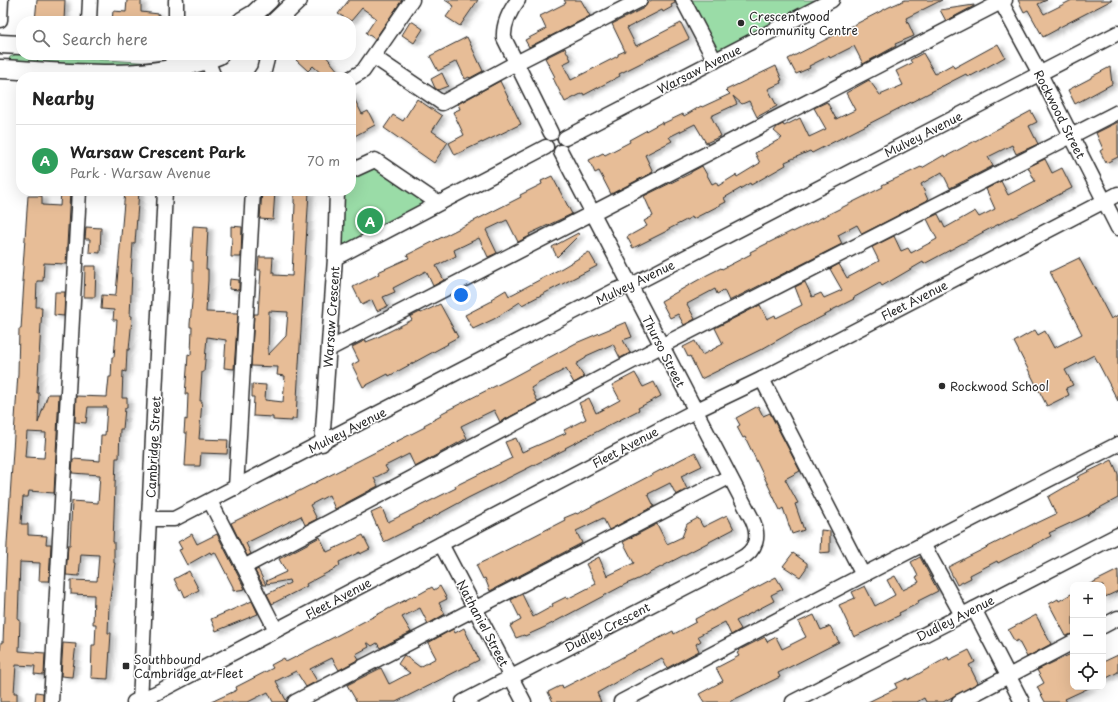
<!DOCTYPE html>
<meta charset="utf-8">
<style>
body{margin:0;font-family:"Playpen Sans",sans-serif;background:#f6f6f6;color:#222}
.controls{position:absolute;right:12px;bottom:12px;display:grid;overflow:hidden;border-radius:8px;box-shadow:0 4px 16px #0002}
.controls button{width:36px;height:36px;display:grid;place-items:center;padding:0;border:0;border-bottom:1px solid #e0e0e0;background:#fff;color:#222;font:20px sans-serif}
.you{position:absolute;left:461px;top:295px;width:14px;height:14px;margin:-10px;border:3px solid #fff;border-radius:50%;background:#1a73e8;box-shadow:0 0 0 6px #1a73e833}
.badge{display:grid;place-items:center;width:26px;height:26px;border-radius:50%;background:#0f766e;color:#fff;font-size:13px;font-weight:700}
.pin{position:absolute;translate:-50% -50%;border:2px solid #fff;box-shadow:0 1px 4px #0006}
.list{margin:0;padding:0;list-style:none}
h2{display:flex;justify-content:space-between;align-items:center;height:52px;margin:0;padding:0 16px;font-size:17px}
h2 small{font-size:13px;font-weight:400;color:#767676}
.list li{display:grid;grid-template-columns:26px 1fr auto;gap:12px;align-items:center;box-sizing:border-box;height:72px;padding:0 16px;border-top:1px solid #e0e0e0}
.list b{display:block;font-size:15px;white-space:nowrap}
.list p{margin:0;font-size:13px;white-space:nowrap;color:#767676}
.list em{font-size:13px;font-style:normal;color:#767676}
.icon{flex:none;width:22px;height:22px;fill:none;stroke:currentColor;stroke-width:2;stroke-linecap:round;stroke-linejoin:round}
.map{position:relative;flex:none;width:1118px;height:702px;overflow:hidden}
.search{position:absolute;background:#fff;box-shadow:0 4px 16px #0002;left:16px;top:16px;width:340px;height:44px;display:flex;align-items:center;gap:10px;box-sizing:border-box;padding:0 14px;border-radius:16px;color:#767676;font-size:15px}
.panel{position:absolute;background:#fff;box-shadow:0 4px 16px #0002;left:16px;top:72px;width:340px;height:124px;border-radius:16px}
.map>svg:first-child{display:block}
</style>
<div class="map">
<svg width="1118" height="702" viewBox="0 0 1118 702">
<defs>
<filter id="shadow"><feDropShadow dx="4.5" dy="2.5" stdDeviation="2" flood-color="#0004"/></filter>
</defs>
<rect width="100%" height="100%" fill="#fff"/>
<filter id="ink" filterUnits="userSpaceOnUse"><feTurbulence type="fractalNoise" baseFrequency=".025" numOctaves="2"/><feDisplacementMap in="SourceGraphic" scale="8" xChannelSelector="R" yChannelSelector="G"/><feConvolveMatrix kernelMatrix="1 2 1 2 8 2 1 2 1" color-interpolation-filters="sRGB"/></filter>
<g filter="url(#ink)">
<g fill="#9adca7" stroke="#628469">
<polygon points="683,0 832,0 715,61"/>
<polygon points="17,54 152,63 131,67 10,62 9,60 10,57"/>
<polygon points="375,160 438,203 335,258 337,191 351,191 351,171"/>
</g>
<g fill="#e7bd97" stroke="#2b2b2b" fill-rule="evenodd" filter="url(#shadow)">
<polygon points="37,0 65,0 64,21 35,21"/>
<polygon points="127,0 141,0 141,12 159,14 158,21 112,21 113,11 126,12"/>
<polygon points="349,0 402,0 375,39 366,33 376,18 362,8 351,21 338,14"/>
<polygon points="445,0 478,0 460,26 446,17 454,6"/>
<polygon points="564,0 581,0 590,16 529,47 525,40 546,29 540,16 566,3"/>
<polygon points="652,0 675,0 675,3 671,5 672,7 663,12 662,10 627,28 636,46 681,23 689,39 619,74 620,76 584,95 583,93 565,102 553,78 555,77 545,58 565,48 571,60 563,64 571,80 618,56 618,54 625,51 612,24 644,8 648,2"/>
<polygon points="905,0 942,0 906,18 914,36 895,44 896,46 863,64 854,46 830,58 829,56 809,66 810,68 796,74 788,59 889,7"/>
<polygon points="1018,0 1047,0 1038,4 1044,14 1072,0 1112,0 1058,28 1058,29 1043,37 1028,10 1024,12"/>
<polygon points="974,5 974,6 946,21 940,10"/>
<polygon points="410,22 413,22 423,29 414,43 402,35"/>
<polygon points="467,37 483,71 470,78 469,77 465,79 457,61 438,71 430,56"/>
<polygon points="998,44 1005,57 998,61 971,76 971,75 968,77 966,74 812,153 810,151 785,162 786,165 751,185 750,183 724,198 726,202 693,219 692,217 667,230 667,231 633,248 627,237 647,226 644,221 653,216 644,196 691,173 691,172 702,166 712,184 716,182 718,186 736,175 737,177 760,163 755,153 782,138 774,131 777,127 783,124 784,126 800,118 809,137 826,129 814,108 827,102 836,119 855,110 846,93 869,80 880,95 903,85 896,71 912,63 910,60 923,53 935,74 953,64 954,68"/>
<polygon points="301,55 325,55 343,77 325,77 313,66 308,71 296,60"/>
<polygon points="776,66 782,80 780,81 781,83 768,89 777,106 757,117 749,101 742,104 733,96 737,104 711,116 721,136 706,143 695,124 669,137 672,141 645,155 653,172 611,194 599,171 595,173 589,160 603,153 605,155 630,142 629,140 662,122 662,124 683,114 684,116 701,106 702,107 730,94 726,90"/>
<polygon points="1110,67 1112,84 1075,104 1068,90 1091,78 1091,77"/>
<polygon points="442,73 448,86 438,90 435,88 431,79"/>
<polygon points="500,81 521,124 482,143 482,142 455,155 449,143 464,135 453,112 460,109 458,104"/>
<polygon points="351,92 362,114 368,111 375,125 351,138"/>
<polygon points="417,99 442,116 432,131 448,142 434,163 384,128 393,115 403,121"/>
<polygon points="1031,111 1037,122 1029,126 1038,144 1016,154 1012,145 988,157 993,166 950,188 942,172 921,184 928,200 862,234 857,225 838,235 842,244 729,301 724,290 717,294 715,289 687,304 695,319 684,325 678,314 670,318 661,301 707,275 721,268 722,269 751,254 750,252 792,231 793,232 883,187 882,185 921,167 922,168 944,155 945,157"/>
<polygon points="1118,122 1118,157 1106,163 1100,151 1103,149 1096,133"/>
<polygon points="1045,159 1052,173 1062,168 1072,188 1013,218 1013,217 991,228 924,264 923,262 882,286 880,283 853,298 854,299 830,311 831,312 790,333 762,349 701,379 690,356 688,357 683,347 695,341 702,355 723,344 715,328 760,305 767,319 775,315 776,318 802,305 795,287 805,282 812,297 821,293 824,298 842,290 830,269 839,264 847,278 879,261 872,247 894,236 901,251 908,248 911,253 937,239 927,219 938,214 945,228 975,211 979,217 995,209 986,189 1001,181 1008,195 1035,181 1028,167"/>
<polygon points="552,176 572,214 529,234 530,236 518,242 507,220 486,230 497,253 488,257 479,238 454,250 456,256 436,266 444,280 433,286 426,271 393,288 395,292 383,297 388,306 377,311 372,300 362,305 353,287 379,274 378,272 409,258 407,255 521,197 520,195 542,184 541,181"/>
<path d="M 61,191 L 70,191 L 66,264 L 44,263 L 43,281 L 37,281 L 36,307 L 42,307 L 37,393 L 39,393 L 38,423 L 48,394 L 59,394 L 54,493 L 29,491 L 28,497 L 23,497 L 21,524 L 28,524 L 28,535 L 47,536 L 46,544 L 51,544 L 49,581 L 39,581 L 40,563 L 20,562 L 18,620 L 20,620 L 19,651 L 45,653 L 44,675 L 34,674 L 35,666 L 16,665 L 14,693 L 17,693 L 17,702 L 0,702 L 0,654 L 1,642 L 3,642 L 7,544 L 18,373 L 19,329 L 21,329 L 24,281 L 22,281 L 28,196 L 42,196 L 42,205 L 60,206 ZM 27,432 L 46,433 L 44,458 L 25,457 Z"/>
<polygon points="125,191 139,191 135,243 133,243 131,273 132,273 130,316 132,316 131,329 129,350 127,350 126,372 123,371 122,398 127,398 127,408 125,408 123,429 120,429 119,458 116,458 113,542 114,542 114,563 115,563 109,606 108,633 111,633 108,679 91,678 92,645 95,645 96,624 93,624 94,595 71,594 71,580 97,581 99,555 81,554 79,576 66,575 68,545 70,545 72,501 98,503 100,475 72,473 73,459 100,461 101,435 105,435 107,407 88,407 86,423 75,422 76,396 107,397 109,377 111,377 112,357 114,357 117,320 113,320 114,310 101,309 102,295 115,296 116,293"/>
<polygon points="262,191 275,191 273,220 260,219"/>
<path d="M 294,191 L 309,191 L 297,399 L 296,419 L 292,419 L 292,421 L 273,420 L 273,417 L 253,416 L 254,397 L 252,397 L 252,384 L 266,385 L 265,400 L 283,402 L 285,376 L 277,375 L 278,367 L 251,366 L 254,314 L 258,314 L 260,284 L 261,270 L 258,270 L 259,257 L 273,257 L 272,272 L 274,272 L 274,275 L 292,276 L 295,204 L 294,203 ZM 269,311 L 288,312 L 286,336 L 268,355 Z"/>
<polygon points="193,226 208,227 206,269 208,269 208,280 206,312 238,313 234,369 224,368 226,340 207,337 204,372 202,372 200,401 202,401 199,439 228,440 227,454 201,453 200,466 185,466 187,433 184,433 185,419 187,420 188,394 185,394 187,370 188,354 191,355 192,327 190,327 190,324 193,291 193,261 191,261"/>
<polygon points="231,226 242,227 241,257 231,257 232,237 231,237"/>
<polygon points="86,227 101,228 100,253 89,252 90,239 85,239"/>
<polygon points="578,233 579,235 557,257 552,247"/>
<polygon points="589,252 597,266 522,305 520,302 494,319 473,329 465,315 492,301 491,299 506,290 509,296 562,268"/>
<polygon points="1079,258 1111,319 1118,315 1118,401 1094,355 1065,370 1073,385 1066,388 1069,395 1047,406 1014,342 1035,330 1038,335 1045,331 1054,348 1082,334 1050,272"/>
<polygon points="85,266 96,266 95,297 84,297"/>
<polygon points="230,279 239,280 239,290 229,289"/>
<polygon points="55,292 65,292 64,316 54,315"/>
<polygon points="440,304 458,337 447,343 448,344 389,376 388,374 363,387 352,365 359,361 352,347 366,340 366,342 376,338 412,320 410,317 420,312 421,313"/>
<polygon points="626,322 632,337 623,340 630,353 620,358 613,344 586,356 586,358 576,364 584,377 574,383 566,369 539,383 531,388 538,402 500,422 494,410 461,426 467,438 415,467 409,454 385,466 388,471 374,478 378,486 335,509 329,495 310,505 317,519 305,525 301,516 246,543 251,554 247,556 231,523 286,496 287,497 425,427 424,425 441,416 440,414 511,378 576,343"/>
<polygon points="635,373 643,387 654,382 661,396 638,408 639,410 565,448 566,449 468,498 420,524 384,542 371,513 382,508 388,522 456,488 455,486 512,458 505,442 516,438 522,452 566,433 564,430 586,419 579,403 589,398 596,413 620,400 612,385"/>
<polygon points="758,406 763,416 770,413 800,471 785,479 798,503 795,504 804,530 792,534 783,508 780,510 745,437 743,438 737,427 740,425 736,418"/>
<polygon points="695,452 702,466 681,476 687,489 676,495 670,483 648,494 654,506 609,530 603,518 576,531 582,543 490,591 485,578 483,579 476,565 489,559 565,520 564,518 576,513 577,514"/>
<polygon points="1112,460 1118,474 1118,498 1090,513 1090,514 1049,533 1051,536 998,563 997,561 970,575 971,578 957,585 948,567 1035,523 1035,524 1056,514 1048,497 1079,479 1077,477"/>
<polygon points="727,515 734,529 638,579 626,584 545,627 525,636 524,635 516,638 510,626 521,620 511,600 522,594 533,617 553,606 552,604 566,597 567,599 596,584 586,564 599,557 607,576 634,563 623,542 657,524 667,544 682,537 687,524 698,518 703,527"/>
<polygon points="821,530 830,531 830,552 820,553"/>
<polygon points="192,534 197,544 217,534 245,589 233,591 233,587 215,552 211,554 210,552 187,565 179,550 182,549 178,542"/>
<polygon points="363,535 370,549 360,554 360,552 339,562 340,566 306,584 307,586 272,604 267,594 290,583 289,580 267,584 266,581 286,572 279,559 320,537 327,552"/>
<polygon points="793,553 807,563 807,567 800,577 783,566"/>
<polygon points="920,557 938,591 918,601 919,603 899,613 900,615 854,637 839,605 855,598 852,592 865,586 875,606 895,595 887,580 895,576 903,590 919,582 916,577 918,576 911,562"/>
<polygon points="258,569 266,585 263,585 255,571"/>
<polygon points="1118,570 1118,591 1103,598 1103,585 1088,585"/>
<polygon points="189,571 199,590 185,597 182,590 180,591 174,579"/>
<polygon points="776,577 783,589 771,595 774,601 736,621 741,629 731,635 725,622 698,636 701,641 696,644 699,651 667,668 662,658 639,670 639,669 597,693 601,702 553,702 548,692 562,685 563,688 673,631 674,634 696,622 695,619 712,610 712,611"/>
<polygon points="440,586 447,599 439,603 445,614 428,624 420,608 402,617 411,632 380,648 377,643 372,646 367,642 369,647 356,654 359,659 339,670 332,658 310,669 317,681 306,687 296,671 276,681 287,702 273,702 268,692 248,702 211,702 237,690 236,687 273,668 271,665 284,658 286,662 415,595 416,596 432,587 434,590"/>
<polygon points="1073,593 1073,634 1066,636 1049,604 1058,599 1059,601"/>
<polygon points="252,601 258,614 216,631 211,619"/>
<polygon points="814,615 821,630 830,626 839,642 778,673 780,677 729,702 704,702 699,694 723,681 716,668 739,656 737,653 740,651 739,650 765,637 767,642 776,637 782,649 806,637 798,622"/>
<polygon points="1036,615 1051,644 1027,657 1018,640 1015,642 1008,630"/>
<polygon points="464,628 479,660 396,702 357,702 347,685 381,668 389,684 410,673 398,664 404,655 420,667 436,658 428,643 453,629 455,633"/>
<polygon points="63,643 76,644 72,677 61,676"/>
<polygon points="969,650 975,662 969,665 978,683 943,702 926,702 924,698 917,702 868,702 897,688 895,684 908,678 908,680 948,657 949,660"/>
<polygon points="1073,653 1073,687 1091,687 1065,699 1067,702 1045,702 1037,687 1044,683 1037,670"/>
<polygon points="1118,655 1118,672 1103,680 1103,662"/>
<polygon points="36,692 43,693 43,702 35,702"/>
</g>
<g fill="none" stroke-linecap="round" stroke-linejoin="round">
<g stroke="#2b2b2b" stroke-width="17">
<g id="minor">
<path d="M 518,0 C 509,12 503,24 504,38 L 551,133"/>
<polyline points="683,0 715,61"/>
<polyline points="1000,0 1040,74 1118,228"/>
<polyline points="0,20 1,0"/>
<polyline points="89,21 90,0"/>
<polyline points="176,21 176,0"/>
<polyline points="209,55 207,60 214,77"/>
<polyline points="374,57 442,103 516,63 640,0"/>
<polyline points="171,77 173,55"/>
<polyline points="260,77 264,71 268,55"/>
<polyline points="351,78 363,71 412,0"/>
<polyline points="565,138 832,0"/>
<polyline points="351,171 375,160 438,203"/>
<polyline points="335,258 546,147"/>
<polyline points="329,349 1005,0"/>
<polyline points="762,379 863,575"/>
<polyline points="322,444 335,258 337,191"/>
<polyline points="236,488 253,191"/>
<polyline points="210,501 276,630"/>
<polyline points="150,519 174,519 616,290 630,286 1118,33"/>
<polyline points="441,544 524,702"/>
<polyline points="923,544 962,615"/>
<polyline points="244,567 661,346 1118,112"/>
<polyline points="974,609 1022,702"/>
<polyline points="1103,626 1118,618"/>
<polyline points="51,702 79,191"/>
<polyline points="134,702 156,693 695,411 762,379 1118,194"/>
<polyline points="140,702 165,191"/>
<polyline points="295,702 729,477"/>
<path d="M 463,702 L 740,559 C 757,550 760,536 752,519 L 561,152"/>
<polyline points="621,702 863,575 1118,444"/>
<polyline points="793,702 1118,535"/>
<polyline points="959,702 1073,642"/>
</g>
</g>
<g stroke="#2b2b2b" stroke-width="21">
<g id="major">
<polyline points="242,21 254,14 269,0"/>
<polyline points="276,21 298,0"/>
<polyline points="0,44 21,45"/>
<path d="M 0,69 C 72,72 151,84 219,55"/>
</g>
</g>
<use href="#minor" stroke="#fff" stroke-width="14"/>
<use href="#major" stroke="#fff" stroke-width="18"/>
</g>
</g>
<g fill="#2b2b2b" stroke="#fff" stroke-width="1.5">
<circle cx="741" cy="23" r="4"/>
<circle cx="942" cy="386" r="4"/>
<rect x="122" y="662" width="8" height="8" rx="2"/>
</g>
<g text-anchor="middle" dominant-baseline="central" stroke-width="3" stroke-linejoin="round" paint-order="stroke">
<g font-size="12" fill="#2b2b2b" stroke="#fff" text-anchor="start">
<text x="749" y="16">Crescentwood<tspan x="749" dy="14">Community Centre</tspan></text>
<text x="950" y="386">Rockwood School</text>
<text x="134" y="659">Southbound<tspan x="134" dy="14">Cambridge at Fleet</tspan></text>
</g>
<g font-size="12" fill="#2b2b2b" stroke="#fff">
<text transform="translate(699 69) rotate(-27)">Warsaw Avenue</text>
<text transform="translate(1060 114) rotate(63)">Rockwood Street</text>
<text transform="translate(923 134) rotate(-27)">Mulvey Avenue</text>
<text transform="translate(635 282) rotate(-26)">Mulvey Avenue</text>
<text transform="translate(914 300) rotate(-27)">Fleet Avenue</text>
<text transform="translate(331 317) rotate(-86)">Warsaw Crescent</text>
<text transform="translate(664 351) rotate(63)">Thurso Street</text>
<text transform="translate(347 430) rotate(-27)">Mulvey Avenue</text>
<text transform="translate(153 447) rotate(-87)">Cambridge Street</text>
<text transform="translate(625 447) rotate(-28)">Fleet Avenue</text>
<text transform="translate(338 598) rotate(-28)">Fleet Avenue</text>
<text transform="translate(955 618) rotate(-27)">Dudley Avenue</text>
<text transform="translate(483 623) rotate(62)">Nathaniel Street</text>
<text transform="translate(607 627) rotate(-27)">Dudley Crescent</text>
</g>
</g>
</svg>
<div class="controls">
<button>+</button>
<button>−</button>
<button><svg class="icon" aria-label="locate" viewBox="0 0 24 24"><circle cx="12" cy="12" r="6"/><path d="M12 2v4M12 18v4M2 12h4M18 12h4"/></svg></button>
</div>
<div class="you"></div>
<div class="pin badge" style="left:370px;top:221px;background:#2e9e5b">A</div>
<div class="search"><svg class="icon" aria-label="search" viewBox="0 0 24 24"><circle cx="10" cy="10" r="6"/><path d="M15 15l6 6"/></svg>Search here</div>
<section class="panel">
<h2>Nearby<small></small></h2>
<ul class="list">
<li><span class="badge" style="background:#2e9e5b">A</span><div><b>Warsaw Crescent Park</b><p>Park · Warsaw Avenue</p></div><em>70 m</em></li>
</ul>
</section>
</div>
